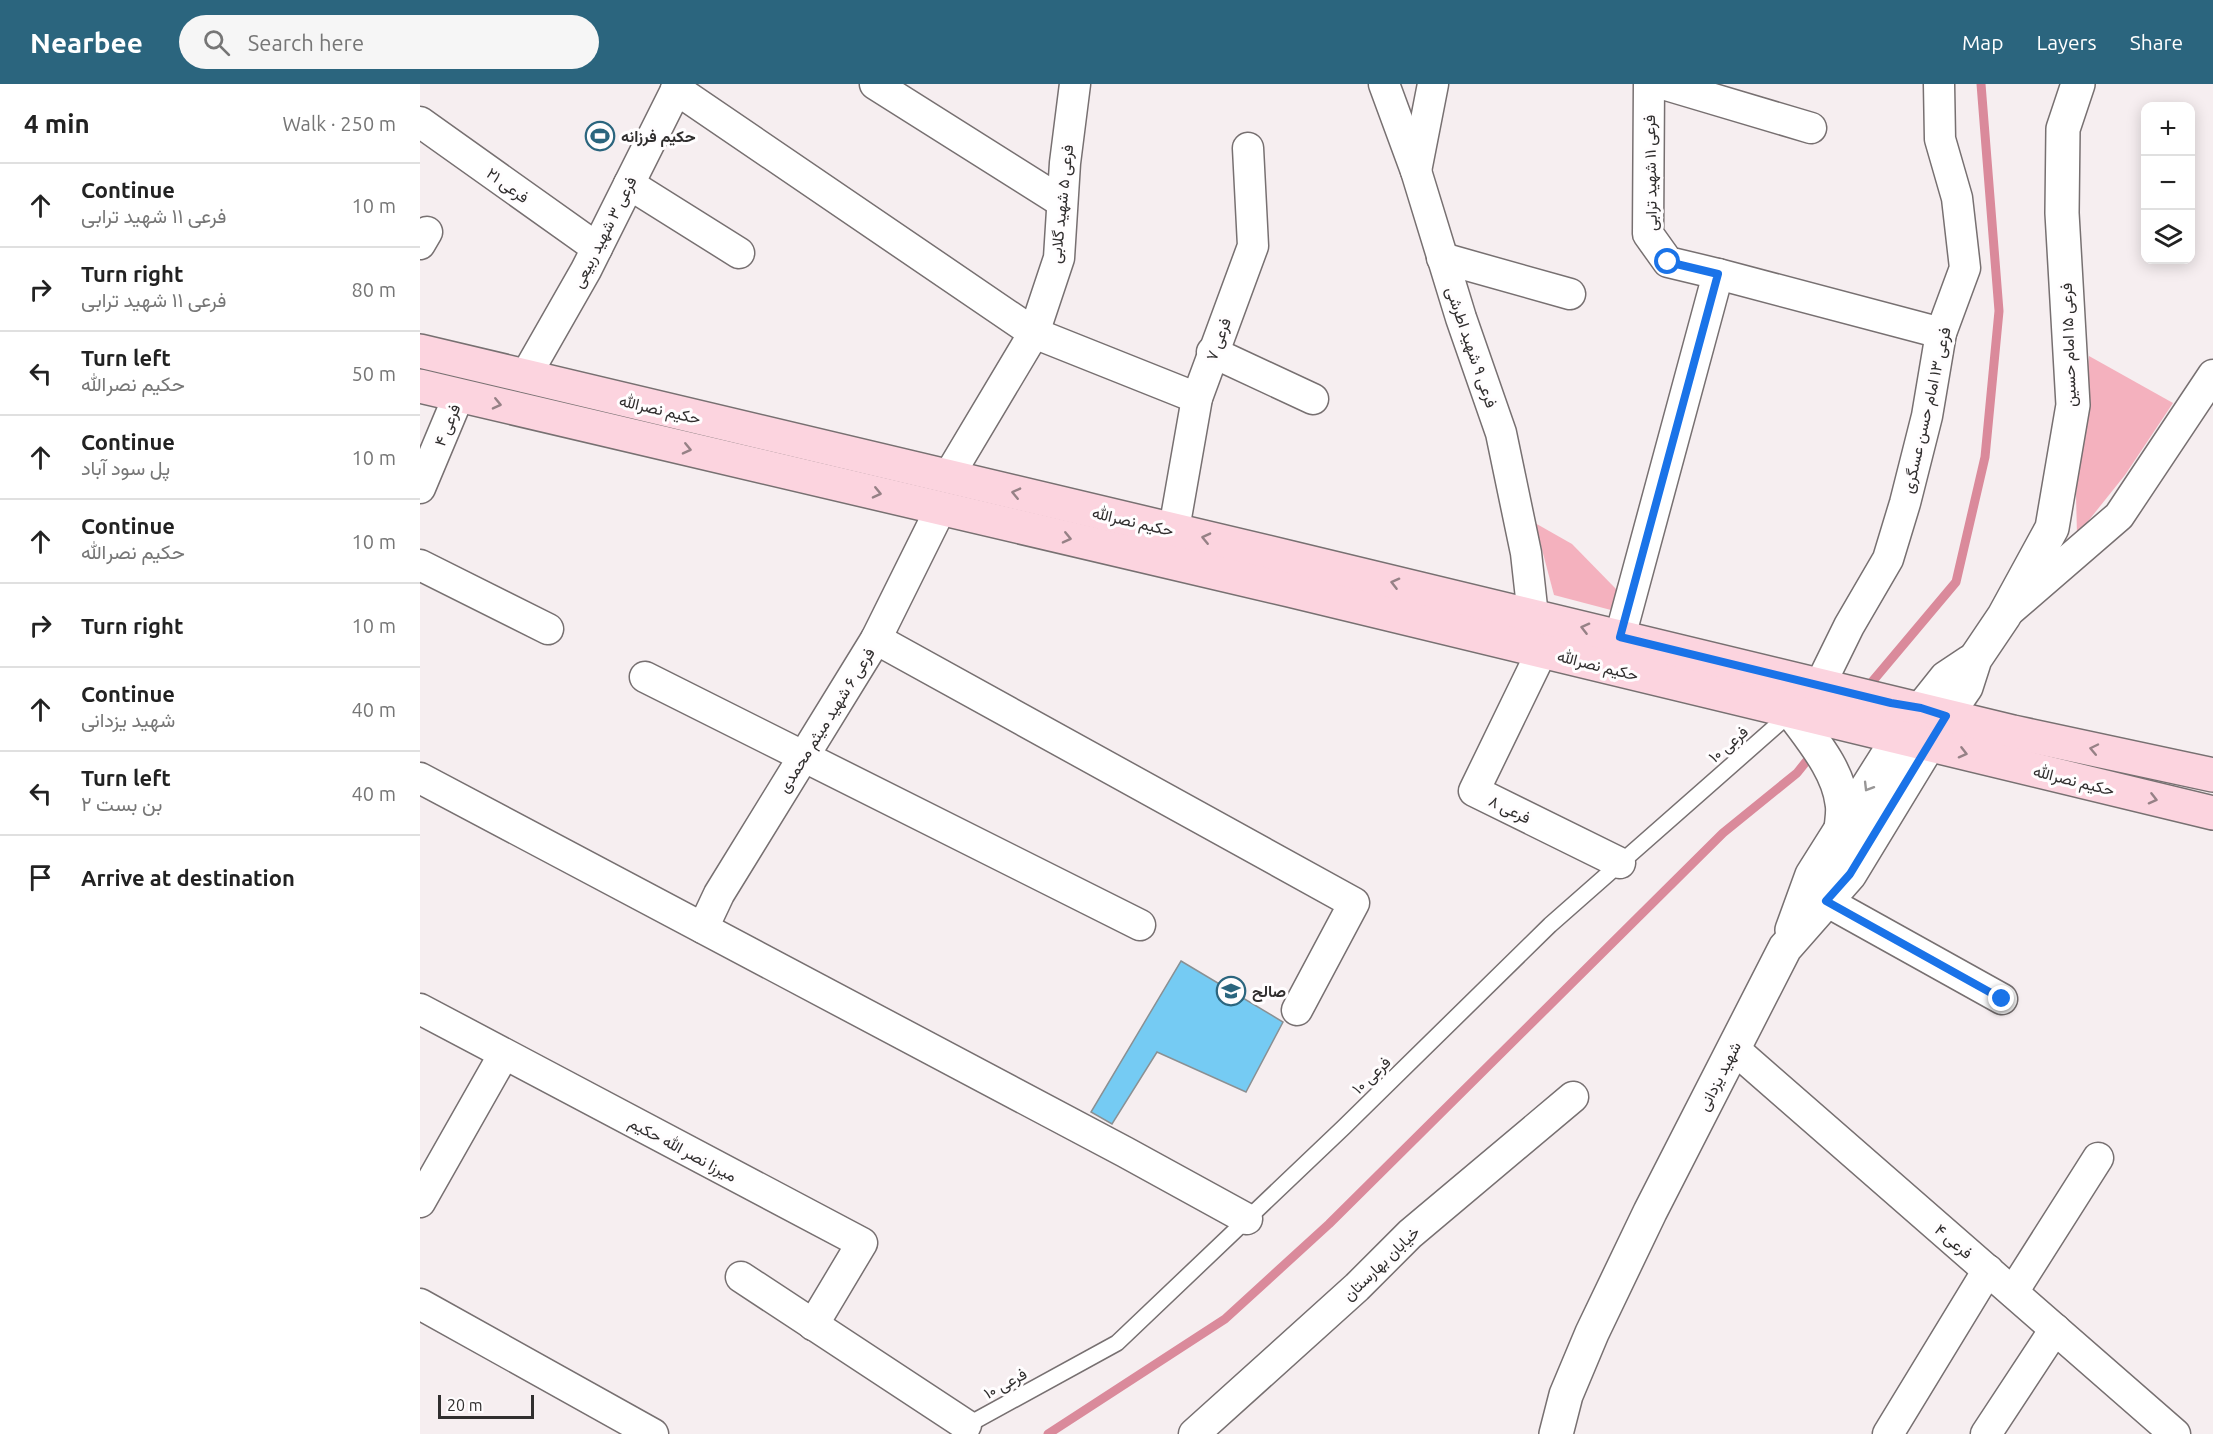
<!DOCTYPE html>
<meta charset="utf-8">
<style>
body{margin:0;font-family:Ubuntu,Vazirmatn,sans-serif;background:#f6f6f6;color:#222}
.controls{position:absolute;right:18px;top:18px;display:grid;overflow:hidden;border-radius:12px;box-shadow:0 3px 15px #0003}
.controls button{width:54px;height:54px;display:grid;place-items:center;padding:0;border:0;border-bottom:2px solid #e0e0e0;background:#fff;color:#222;font:30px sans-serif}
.scale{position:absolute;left:18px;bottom:15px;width:96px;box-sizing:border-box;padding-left:6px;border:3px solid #302e2e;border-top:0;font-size:16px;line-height:21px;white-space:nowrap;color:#302e2e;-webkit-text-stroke:4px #fffdfe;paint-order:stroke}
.stop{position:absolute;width:18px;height:18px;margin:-14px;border:4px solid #1a73e8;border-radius:50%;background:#fff}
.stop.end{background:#1a73e8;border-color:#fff;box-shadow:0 2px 6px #0008}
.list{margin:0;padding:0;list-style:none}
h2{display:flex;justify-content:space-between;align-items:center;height:78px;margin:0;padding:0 24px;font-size:26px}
h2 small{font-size:20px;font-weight:400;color:#767676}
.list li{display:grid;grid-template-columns:39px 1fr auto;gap:18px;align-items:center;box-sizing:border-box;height:84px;padding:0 24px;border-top:2px solid #e0e0e0}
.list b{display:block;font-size:22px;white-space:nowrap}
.list p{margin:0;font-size:20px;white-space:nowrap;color:#767676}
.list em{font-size:20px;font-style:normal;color:#767676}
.icon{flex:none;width:33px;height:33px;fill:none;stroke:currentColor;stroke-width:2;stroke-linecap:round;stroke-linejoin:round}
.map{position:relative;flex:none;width:1793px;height:1350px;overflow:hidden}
header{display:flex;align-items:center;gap:36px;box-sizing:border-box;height:84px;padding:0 30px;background:#2b657e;color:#fff}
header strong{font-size:28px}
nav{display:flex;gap:33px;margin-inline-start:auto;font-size:21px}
.search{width:420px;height:54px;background:#f6f6f6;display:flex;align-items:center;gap:15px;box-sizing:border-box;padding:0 21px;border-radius:33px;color:#767676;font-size:22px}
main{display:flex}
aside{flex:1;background:#fff}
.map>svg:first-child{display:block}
</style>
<header>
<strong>Nearbee</strong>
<div class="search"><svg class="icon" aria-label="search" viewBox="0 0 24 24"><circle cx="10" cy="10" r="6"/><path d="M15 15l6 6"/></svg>Search here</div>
<nav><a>Map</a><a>Layers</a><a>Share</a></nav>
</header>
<main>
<aside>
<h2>4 min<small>Walk · 250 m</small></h2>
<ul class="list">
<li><svg class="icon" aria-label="ahead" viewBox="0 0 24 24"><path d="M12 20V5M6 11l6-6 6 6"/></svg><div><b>Continue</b><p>فرعی ۱۱ شهید ترابی</p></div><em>10 m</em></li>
<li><svg class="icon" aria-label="right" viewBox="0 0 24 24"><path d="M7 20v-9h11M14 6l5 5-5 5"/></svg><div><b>Turn right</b><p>فرعی ۱۱ شهید ترابی</p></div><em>80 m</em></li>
<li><svg class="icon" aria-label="left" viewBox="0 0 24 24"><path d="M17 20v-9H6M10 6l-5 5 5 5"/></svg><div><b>Turn left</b><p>حکیم نصرالله</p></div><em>50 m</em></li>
<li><svg class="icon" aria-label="ahead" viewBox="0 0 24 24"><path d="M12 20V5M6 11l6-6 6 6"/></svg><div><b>Continue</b><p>پل سود آباد</p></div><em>10 m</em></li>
<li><svg class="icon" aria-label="ahead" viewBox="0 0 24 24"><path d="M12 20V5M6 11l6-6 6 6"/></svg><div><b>Continue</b><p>حکیم نصرالله</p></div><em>10 m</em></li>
<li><svg class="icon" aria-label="right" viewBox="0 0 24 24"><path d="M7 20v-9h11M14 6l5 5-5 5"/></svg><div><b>Turn right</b></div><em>10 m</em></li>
<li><svg class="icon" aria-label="ahead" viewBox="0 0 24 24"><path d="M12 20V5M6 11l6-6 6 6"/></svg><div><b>Continue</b><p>شهید یزدانی</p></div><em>40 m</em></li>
<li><svg class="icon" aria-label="left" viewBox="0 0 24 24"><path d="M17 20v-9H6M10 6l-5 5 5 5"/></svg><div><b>Turn left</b><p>بن بست ۲</p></div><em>40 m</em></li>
<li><svg class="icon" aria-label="arrive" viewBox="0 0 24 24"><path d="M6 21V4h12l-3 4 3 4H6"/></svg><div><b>Arrive at destination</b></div></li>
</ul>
</aside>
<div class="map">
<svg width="1793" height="1350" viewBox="0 0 1793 1350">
<rect width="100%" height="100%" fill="#f6eef0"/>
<g fill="#f4b1be">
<polygon points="1669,272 1753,319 1705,391 1657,451 1656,410"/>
<polygon points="1115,439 1152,460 1197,506 1191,526 1134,511"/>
</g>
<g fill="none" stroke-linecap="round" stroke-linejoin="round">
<g stroke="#da8a9b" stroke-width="9">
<polyline points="1446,605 1536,498 1565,373 1579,227 1561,0"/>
<polyline points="628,1350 805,1235 909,1140 1303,749 1377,689 1393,669"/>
</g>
</g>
<polygon fill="#75cbf3" stroke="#8a9093" stroke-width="1.5" points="761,877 863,938 826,1008 737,968 692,1040 671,1028"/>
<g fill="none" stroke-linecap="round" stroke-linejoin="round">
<g stroke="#777071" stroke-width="18">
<polyline id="service" points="542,1344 697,1259 924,1043 1130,841 1372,628"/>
</g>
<g stroke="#777071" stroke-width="33">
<g id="minor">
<polyline points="455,0 642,118"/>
<polyline points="964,0 996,87 1041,234 1081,349 1106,469 1113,532"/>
<polyline points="1243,0 1391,44"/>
<polyline points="256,5 614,249 777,314"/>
<polyline points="0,38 177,164"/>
<polyline points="996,87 1013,0"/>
<polyline points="209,100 319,169"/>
<polyline points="0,160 7,148"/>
<polyline points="1022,174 1150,210"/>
<polyline points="1298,190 1521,249"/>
<polyline points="792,268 893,315"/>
<polyline points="105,293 166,186 259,0"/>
<polyline points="528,393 614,249 639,174 645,79 655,0"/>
<polyline points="0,404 39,311"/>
<polyline points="750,468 777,314 833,162 828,64"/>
<polyline points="0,481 128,545"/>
<polyline points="1589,527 1699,432 1793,291"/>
<polyline points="1200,553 1298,190 1248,178 1228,150 1229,0"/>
<polyline points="456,555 934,819 877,926"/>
<polyline points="1122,567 1054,707 1200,779"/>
<polyline points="225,593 720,841"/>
<polyline points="1400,601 1429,542 1468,475 1485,419 1507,332 1521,249 1545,184 1537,114 1520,55 1519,0"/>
<polyline points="0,694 705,1068 827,1135"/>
<polyline points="1406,817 1582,915"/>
<polyline points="283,844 299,810 456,555 521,424"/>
<polyline points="0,925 442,1159 393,1241"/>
<polyline points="1313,964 1755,1350"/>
<polyline points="0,1118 84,970"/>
<polyline points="321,1193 546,1341"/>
<polyline points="1593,1208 1678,1074"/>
<polyline points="0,1220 233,1350"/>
<polyline points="774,1350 937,1203 990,1150 1153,1013"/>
<polyline points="1468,1350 1568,1186"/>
<polyline points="1566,1350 1635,1245"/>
</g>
</g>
<g stroke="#777071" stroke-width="36">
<g id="tertiary">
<path d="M 1372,628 C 1391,655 1418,685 1422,719 C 1424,728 1421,739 1421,748"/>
<polyline points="1372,846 1392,791 1479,653 1526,594 1550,578"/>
<polyline points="1136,1350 1146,1311 1172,1249 1230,1128 1365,864 1430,790 1526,632 1546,603 1555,575 1584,532 1632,444 1653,321 1642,129 1643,45 1658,0"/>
</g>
</g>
<g stroke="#777071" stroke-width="36">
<g id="secondary">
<polyline points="0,267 876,475 1593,648 1793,691"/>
<polyline points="0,302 869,506 1793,729"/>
</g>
</g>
<use href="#service" stroke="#fff" stroke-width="15"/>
<use href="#minor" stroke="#fff" stroke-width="30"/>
<use href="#tertiary" stroke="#fff" stroke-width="33"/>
<use href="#secondary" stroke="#fcd4df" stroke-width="33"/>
</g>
<defs><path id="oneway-chevron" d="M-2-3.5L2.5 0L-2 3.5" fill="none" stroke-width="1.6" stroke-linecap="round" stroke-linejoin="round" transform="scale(1.5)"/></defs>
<g stroke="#968186">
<use href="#oneway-chevron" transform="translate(77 320) rotate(13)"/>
<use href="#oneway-chevron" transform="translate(267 365) rotate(13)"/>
<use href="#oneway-chevron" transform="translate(457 409) rotate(13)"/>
<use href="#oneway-chevron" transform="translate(596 409) rotate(-167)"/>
<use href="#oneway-chevron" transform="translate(647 454) rotate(13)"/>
<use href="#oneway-chevron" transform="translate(786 454) rotate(-167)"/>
<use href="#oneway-chevron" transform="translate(975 499) rotate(-166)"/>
<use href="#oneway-chevron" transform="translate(1165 544) rotate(-166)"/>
<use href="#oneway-chevron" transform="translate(1674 665) rotate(-168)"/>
<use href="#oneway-chevron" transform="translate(1543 669) rotate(14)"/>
<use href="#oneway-chevron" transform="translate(1733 715) rotate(14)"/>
</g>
<use stroke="#989696" href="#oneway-chevron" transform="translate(1448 703) rotate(121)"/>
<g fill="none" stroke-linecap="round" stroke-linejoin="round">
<polyline stroke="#1a73e8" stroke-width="8" points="1248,178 1298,190 1200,553 1471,619 1501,624 1526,632 1430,790 1406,817 1582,915"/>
</g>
<defs>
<g id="stadium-ring" transform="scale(1.5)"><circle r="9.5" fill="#fffdfe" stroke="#2b657e" stroke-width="1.5"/><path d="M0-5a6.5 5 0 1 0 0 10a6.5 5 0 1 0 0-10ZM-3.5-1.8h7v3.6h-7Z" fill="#2b657e"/></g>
<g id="school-ring" transform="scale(1.5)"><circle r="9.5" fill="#fffdfe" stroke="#2b657e" stroke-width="1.5"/><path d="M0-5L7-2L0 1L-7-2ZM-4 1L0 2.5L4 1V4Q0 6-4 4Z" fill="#2b657e"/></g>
</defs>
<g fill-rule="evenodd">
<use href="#stadium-ring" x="180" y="52"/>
<use href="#school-ring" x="811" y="907"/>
</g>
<g text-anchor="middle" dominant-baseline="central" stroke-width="6" stroke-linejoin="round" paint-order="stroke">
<g font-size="16" font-weight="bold" fill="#302e2e" stroke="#fffdfe" text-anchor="start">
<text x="201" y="52">حکیم فرزانه</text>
<text x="832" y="907">صالح</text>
</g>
<g font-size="16" fill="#302e2e" stroke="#fffdfe">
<text transform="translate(1230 89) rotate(-91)">فرعی ۱۱ شهید ترابی</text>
<text transform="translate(88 101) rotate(36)">فرعی ۲۱</text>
<text transform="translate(641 120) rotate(-84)">فرعی ۵ شهید گلابی</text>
<text transform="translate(184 148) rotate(-63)">فرعی ۳ شهید ربیعی</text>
<text transform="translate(798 255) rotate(-70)">فرعی ۷</text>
<text transform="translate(1648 261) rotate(-92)">فرعی ۱۵ امام حسین</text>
<text transform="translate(1052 263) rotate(71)">فرعی ۹ شهید اطرشی</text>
<text transform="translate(240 325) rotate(13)">حکیم نصرالله</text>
<text transform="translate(1506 326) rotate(-77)">فرعی ۱۳ امام حسن عسگری</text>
<text transform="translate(27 341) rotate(-68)">فرعی ۴</text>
<text transform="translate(713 437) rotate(13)">حکیم نصرالله</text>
<text transform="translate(1178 581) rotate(14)">حکیم نصرالله</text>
<text transform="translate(406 636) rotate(-58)">فرعی ۶ شهید میثم محمدی</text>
<text transform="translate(1308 660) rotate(-41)">فرعی ۱۰</text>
<text transform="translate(1654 696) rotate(14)">حکیم نصرالله</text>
<text transform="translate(1090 725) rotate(26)">فرعی ۸</text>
<text transform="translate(951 991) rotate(-44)">فرعی ۱۰</text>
<text transform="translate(1299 992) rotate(-63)">شهید یزدانی</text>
<text transform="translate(263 1065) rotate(28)">میرزا نصر الله حکیم</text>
<text transform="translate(1534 1157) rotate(41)">فرعی ۴</text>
<text transform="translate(961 1179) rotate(-44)">خیابان بهارستان</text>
<text transform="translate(585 1299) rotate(-29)">فرعی ۱۰</text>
</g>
</g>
</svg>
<div class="controls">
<button>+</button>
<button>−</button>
<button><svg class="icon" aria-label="layers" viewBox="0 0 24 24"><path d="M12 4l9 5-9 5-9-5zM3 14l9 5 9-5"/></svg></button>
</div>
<div class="scale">20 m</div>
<div class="stop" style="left:1248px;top:178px"></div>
<div class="stop end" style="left:1582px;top:915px"></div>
</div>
</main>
